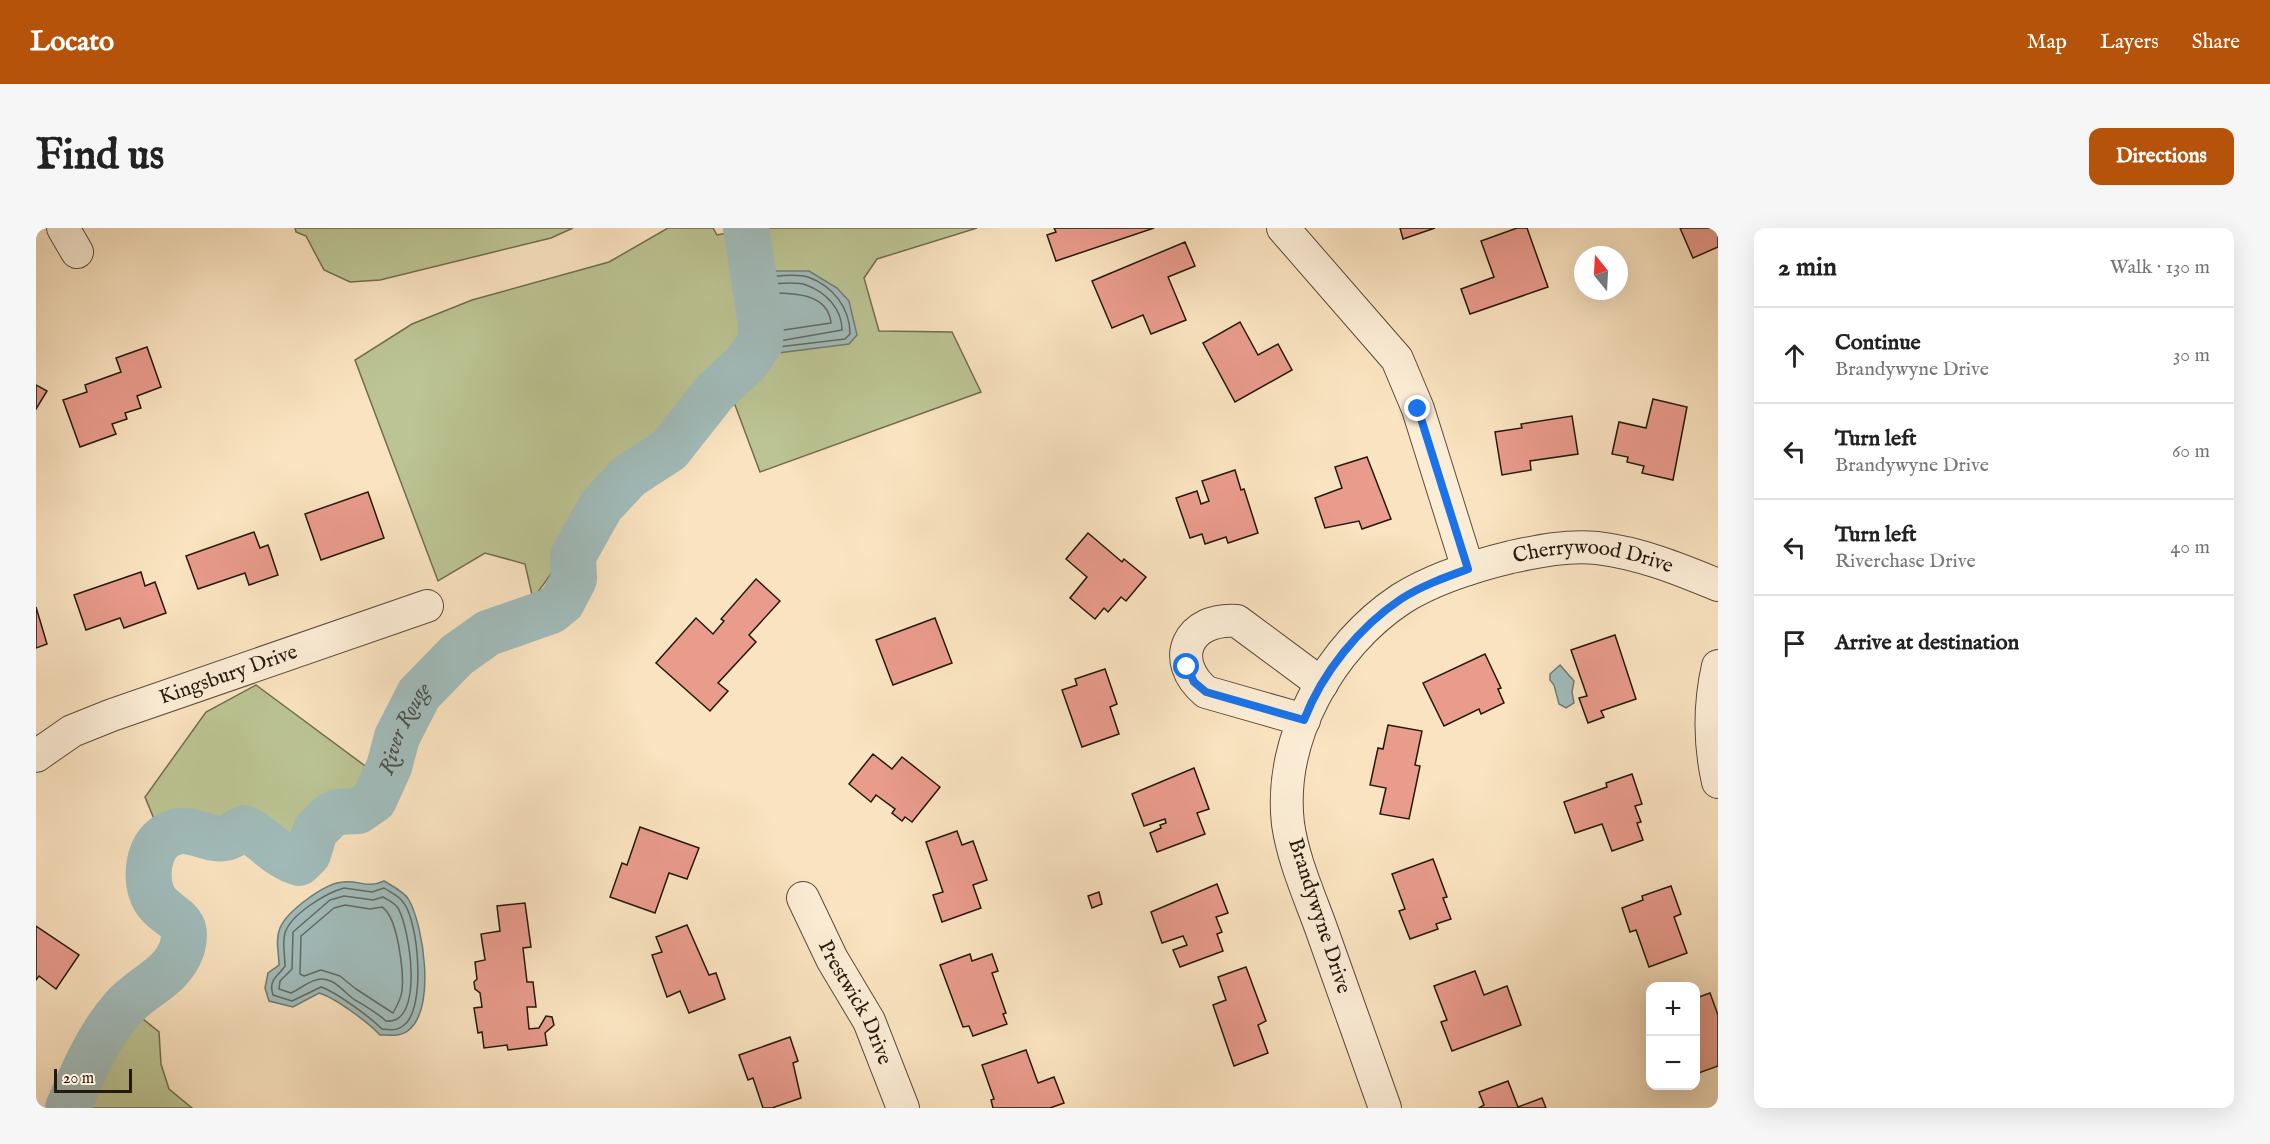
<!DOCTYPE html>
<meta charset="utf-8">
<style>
body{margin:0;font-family:"IM FELL English",serif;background:#f6f6f6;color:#222}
.controls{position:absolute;right:18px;bottom:18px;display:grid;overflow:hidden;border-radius:12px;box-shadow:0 6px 24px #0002}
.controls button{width:54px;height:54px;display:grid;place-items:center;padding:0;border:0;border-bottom:2px solid #e0e0e0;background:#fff;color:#222;font:30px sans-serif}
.compass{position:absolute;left:1538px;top:18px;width:54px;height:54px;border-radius:50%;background:#fff;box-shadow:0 6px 24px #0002;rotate:342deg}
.scale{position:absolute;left:18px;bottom:15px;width:78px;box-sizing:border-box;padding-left:6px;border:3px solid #24190d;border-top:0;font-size:16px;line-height:21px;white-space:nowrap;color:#24190d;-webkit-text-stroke:4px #fcedd6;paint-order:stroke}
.stop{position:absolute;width:18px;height:18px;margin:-14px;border:4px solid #1a73e8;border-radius:50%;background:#fff}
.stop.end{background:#1a73e8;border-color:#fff;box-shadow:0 2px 6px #0008}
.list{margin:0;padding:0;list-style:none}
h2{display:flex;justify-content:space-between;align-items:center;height:78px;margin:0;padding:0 24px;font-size:26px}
h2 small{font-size:20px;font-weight:400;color:#767676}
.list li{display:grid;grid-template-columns:39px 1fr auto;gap:18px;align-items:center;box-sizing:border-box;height:96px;padding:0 24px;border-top:2px solid #e0e0e0}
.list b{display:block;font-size:22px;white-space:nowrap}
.list p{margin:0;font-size:20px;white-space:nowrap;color:#767676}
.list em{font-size:20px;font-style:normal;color:#767676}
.icon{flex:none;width:33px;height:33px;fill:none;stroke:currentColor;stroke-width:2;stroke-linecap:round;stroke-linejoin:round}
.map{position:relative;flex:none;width:1682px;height:880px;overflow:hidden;border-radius:12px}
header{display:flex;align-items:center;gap:36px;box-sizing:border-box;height:84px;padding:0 30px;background:#b45309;color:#fff}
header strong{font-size:28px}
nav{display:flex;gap:33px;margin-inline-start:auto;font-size:21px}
.intro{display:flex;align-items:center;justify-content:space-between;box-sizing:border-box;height:144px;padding:0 36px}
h1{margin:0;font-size:42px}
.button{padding:15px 27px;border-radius:12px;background:#b45309;color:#fff;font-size:21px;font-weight:700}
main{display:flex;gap:36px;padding:0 36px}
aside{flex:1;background:#fff;border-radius:12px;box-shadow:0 6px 24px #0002}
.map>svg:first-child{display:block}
</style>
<header>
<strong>Locato</strong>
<nav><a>Map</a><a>Layers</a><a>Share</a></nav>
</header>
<div class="intro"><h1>Find us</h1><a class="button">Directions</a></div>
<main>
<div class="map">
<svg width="1682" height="880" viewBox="0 0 1682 880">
<rect width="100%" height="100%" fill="#fae3c0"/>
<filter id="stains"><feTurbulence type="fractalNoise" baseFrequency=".00333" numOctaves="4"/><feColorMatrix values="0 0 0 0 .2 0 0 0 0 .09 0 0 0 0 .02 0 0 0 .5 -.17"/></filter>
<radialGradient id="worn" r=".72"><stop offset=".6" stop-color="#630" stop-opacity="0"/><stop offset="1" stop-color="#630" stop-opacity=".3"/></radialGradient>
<g fill="#bcc493" stroke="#706e50" stroke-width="1.5">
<polygon points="259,0 537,0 515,10 344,52 314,54 288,42 270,8 260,4"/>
<polygon points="632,0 677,0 681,7 716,0 941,0 841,31 828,50 843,103 916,104 945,164 724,244 699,177 654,182 621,219 578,241 545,273 530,325 497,371 489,336 449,325 402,353 319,132 376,96 436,72 573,34"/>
<path d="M 220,457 L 336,543 C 321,564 294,572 274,588 C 266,593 260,602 254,609 L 243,609 L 222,590 L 195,597 L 123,603 L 109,569 L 170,484 Z"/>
<polygon points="103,751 102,787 123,804 125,836 133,861 156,880 18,880 43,833 67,774"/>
</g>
<g fill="#a1bcbb" stroke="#6f7b75" stroke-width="1.5">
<polygon points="729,43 773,43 801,60 813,73 821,107 813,116 742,125 733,130 707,121 710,105 703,80 705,52"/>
<polygon points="1524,437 1538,453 1536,464 1538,475 1530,480 1523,476 1518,457 1514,452 1514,446"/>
<path d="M 348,653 C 356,658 369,664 373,672 C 388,700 399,777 374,801 C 366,809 354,807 344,807 C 333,795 298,769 283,765 L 257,779 L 233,773 L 229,760 L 232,745 L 243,737 C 243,725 239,712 244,700 C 251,683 289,655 307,654 C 324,652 331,661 348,653 Z"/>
</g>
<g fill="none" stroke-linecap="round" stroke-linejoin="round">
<g stroke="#626a64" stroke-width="1.5">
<path d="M 730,49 C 742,48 761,45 772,49 C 797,58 814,80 814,106 L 809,111 L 742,119 L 733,123 L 716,117 L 716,104 L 709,79 L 711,58 Z"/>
<path d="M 732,56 C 743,56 760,53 770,57 C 790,64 806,81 806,102 L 732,115 L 724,113 L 717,78 L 718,63 Z"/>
<path d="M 734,65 C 757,65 792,65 795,95 L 734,104 L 726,77 L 727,68 Z"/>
<path d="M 308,660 L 336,664 L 348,660 C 354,664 363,668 367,674 C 383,693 390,781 368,797 C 362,803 354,802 346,801 C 334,789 300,764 285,759 L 256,773 L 237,767 C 232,751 242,749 249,738 C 249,727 246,715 249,705 C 255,686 290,665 308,660 Z"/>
<path d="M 308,668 L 337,672 L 347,669 C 352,672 359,675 362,680 C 374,701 389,797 350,793 C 340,784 331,779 319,772 C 307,764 297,747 280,752 C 271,754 263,762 255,765 L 243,761 L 244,753 L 256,741 L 257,704 L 294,672 Z"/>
<path d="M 309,677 L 334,681 L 346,679 C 362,689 368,745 366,763 C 365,771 361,778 357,785 L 320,761 L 304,748 L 285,742 L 268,748 L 264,746 L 265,708 L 298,680 Z"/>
</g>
<path stroke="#a1bcbb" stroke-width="46" id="s1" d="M 32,880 C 46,846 62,808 87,780 C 106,758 136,750 146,720 C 154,692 137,692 123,677 C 108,662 110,627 124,613 C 148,590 168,614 189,610 C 197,609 201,602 209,600 C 228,610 242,629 263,635 L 272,626 L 279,603 L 295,587 L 301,584 L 322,583 L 338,572 L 353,539 L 361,509 L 383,466 L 421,427 L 452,405 L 515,383 L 526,374 L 538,351 L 537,328 L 565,278 L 593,248 L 633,222 L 678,165 L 711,134 L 724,115 L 725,96 L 710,0"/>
</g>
<g fill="#e99b8c" stroke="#24190d" stroke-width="1.5">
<polygon points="1018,0 1118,0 1020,33 1011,7 1020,4"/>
<polygon points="1364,0 1399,0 1367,11"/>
<polygon points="1481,0 1491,0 1512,59 1434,86 1425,61 1458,49 1445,13"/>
<polygon points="1644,0 1682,0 1682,19 1657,30"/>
<polygon points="1149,14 1159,38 1132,49 1150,92 1115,106 1107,87 1076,100 1056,53"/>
<polygon points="1204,94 1222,127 1242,116 1256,142 1199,174 1167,115"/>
<polygon points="111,119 125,159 101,168 105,180 89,185 91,191 76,196 80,206 44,219 27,172 51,164 49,157 85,144 80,130"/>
<polygon points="0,157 11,163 0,181"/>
<polygon points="1617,171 1651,179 1637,252 1606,245 1608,238 1591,234 1592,229 1576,226 1583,194 1610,200"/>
<polygon points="1536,188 1542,226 1494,233 1495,242 1466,247 1459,204 1486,200 1485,196"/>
<polygon points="1331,229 1355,291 1326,301 1323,293 1289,300 1279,270 1306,260 1299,239"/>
<polygon points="1199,242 1205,262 1208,261 1222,305 1192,315 1190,309 1169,316 1166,306 1154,310 1140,270 1161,263 1165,276 1173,273 1166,253"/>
<polygon points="332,264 348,310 285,332 269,286"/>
<polygon points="218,304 224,320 232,317 242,347 213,357 209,345 162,361 150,328"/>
<polygon points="1052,305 1086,334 1088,331 1110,349 1090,373 1085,369 1072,384 1068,380 1059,391 1034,370 1051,349 1030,331"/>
<polygon points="105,344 109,358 119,354 130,385 88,400 84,390 50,402 38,367"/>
<polygon points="720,351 744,373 713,407 720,414 682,455 692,463 674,483 620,435 660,390 677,406 688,393 685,391"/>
<polygon points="0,379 11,416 0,420"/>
<polygon points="899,390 916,435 857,457 840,412"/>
<polygon points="1579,407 1600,471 1565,483 1568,489 1552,495 1543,470 1551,468 1535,422"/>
<polygon points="1449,426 1465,460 1462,461 1468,475 1445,486 1443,481 1408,498 1387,455"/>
<polygon points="1069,441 1081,476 1074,479 1083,506 1046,519 1026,462 1041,457 1039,451"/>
<polygon points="1352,497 1386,503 1379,537 1384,538 1373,591 1344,586 1350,560 1334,557 1342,520 1347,521"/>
<polygon points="837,526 856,541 866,529 904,559 876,594 869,589 866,593 856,585 859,581 840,567 835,574 813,556"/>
<polygon points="1158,540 1173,581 1161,585 1169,606 1121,624 1114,605 1125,600 1124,597 1130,595 1129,591 1108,598 1096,566"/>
<polygon points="1596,546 1606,576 1599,578 1605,594 1601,595 1607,612 1576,623 1566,596 1539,605 1528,574 1571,559 1570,555"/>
<polygon points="604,599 663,620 651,651 633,645 619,685 574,669 586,635 591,637"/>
<polygon points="921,603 926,617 937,613 951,652 937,657 945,680 906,694 897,667 907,664 890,614"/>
<polygon points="1397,631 1411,669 1407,670 1415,691 1400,696 1402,701 1374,711 1363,683 1369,681 1356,646"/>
<polygon points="1181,656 1192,685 1180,689 1186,704 1181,706 1187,723 1144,739 1137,722 1151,717 1147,708 1126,715 1115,684"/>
<polygon points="1635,658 1645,686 1638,689 1651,725 1613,739 1600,702 1594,704 1586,680 1607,672 1606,668"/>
<polygon points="1063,664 1066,676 1056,680 1052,668"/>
<polygon points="489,675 495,719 487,720 491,754 497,754 500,779 491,779 493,801 503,800 510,788 516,789 518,797 509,805 511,817 472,822 471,817 448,820 446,804 442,805 438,780 446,779 444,765 439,761 438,754 441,751 439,734 449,732 445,706 464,703 461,678"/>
<polygon points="651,697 673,747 680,745 689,771 653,785 644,763 631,769 616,727 626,724 620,709"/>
<polygon points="0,698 43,727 20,761 3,748 0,752"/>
<polygon points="934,726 936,733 956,726 962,743 956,745 970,785 967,786 971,796 937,808 933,798 927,799 904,737"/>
<polygon points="1210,739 1230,793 1222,797 1232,825 1198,838 1177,777 1190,772 1182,749"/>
<polygon points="1439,743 1448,767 1471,758 1485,797 1416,823 1405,794 1411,792 1398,758"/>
<polygon points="1674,765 1682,787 1682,838 1660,846 1660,770"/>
<polygon points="754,809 762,833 757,835 765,870 736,880 727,880 717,850 712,852 703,827"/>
<polygon points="990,822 1002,855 1018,849 1028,875 1014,880 957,880 955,872 958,871 946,837"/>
<polygon points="1472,853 1482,879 1506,870 1510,880 1443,880 1448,877 1443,864"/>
</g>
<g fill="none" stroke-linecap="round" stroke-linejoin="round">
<g stroke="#5a4c3a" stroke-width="34">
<g id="minor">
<polyline points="27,0 41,24"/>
<polyline points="1247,0 1361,131 1382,181 1432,341"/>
<path d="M 1682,438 C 1673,478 1673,514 1682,554"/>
<path d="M 1268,492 L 1170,464 C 1132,432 1152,389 1201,393 L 1286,456"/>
<path id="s2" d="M 0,528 L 36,503 L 76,487 L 391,378"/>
<path id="s3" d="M 767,670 L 796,731 L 833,793 L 867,880"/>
<path id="s4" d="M 1349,880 C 1328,820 1306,760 1285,700 C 1273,667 1257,631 1252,596 C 1242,510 1294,418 1365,371 C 1398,350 1438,338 1475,329 C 1503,323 1532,317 1561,320 C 1604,325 1643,341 1682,357"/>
</g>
</g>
<use href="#minor" stroke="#fcedd6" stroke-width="32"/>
</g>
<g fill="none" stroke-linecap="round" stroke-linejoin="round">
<path stroke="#1a73e8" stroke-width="8" d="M 1151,439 L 1158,454 L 1170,464 L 1268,492 C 1286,445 1323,399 1365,371 C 1385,358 1410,349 1432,341 L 1382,181"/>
</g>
<g text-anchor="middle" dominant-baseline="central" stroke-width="4.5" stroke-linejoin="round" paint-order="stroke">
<g font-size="21" fill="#24190d" stroke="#fcedd6">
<text stroke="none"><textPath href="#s4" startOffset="766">Cherrywood Drive</textPath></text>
<text stroke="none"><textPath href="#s2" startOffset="210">Kingsbury Drive</textPath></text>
<text transform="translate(1283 688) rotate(72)">Brandywyne Drive</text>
<text stroke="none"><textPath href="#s3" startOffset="117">Prestwick Drive</textPath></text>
</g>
<g font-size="22" font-style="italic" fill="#50524a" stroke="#fcedd6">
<text stroke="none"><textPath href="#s1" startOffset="663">River Rouge</textPath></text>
</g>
</g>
<rect width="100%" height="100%" filter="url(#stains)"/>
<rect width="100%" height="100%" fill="url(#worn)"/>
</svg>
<div class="controls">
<button>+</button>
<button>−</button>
</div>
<svg class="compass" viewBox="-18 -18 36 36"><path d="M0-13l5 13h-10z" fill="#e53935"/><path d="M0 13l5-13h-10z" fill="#767676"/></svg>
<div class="scale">20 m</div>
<div class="stop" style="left:1151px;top:439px"></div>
<div class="stop end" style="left:1382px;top:181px"></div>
</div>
<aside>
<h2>2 min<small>Walk · 130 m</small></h2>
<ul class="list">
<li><svg class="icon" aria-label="ahead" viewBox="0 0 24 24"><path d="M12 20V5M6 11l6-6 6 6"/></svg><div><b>Continue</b><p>Brandywyne Drive</p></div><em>30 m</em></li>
<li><svg class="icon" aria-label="left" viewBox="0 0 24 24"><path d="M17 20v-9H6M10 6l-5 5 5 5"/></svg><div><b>Turn left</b><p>Brandywyne Drive</p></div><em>60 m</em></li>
<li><svg class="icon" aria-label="left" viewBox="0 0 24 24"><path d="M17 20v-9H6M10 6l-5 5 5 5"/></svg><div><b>Turn left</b><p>Riverchase Drive</p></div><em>40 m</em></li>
<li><svg class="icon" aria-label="arrive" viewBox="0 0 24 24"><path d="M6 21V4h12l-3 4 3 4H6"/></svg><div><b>Arrive at destination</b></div></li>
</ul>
</aside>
</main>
